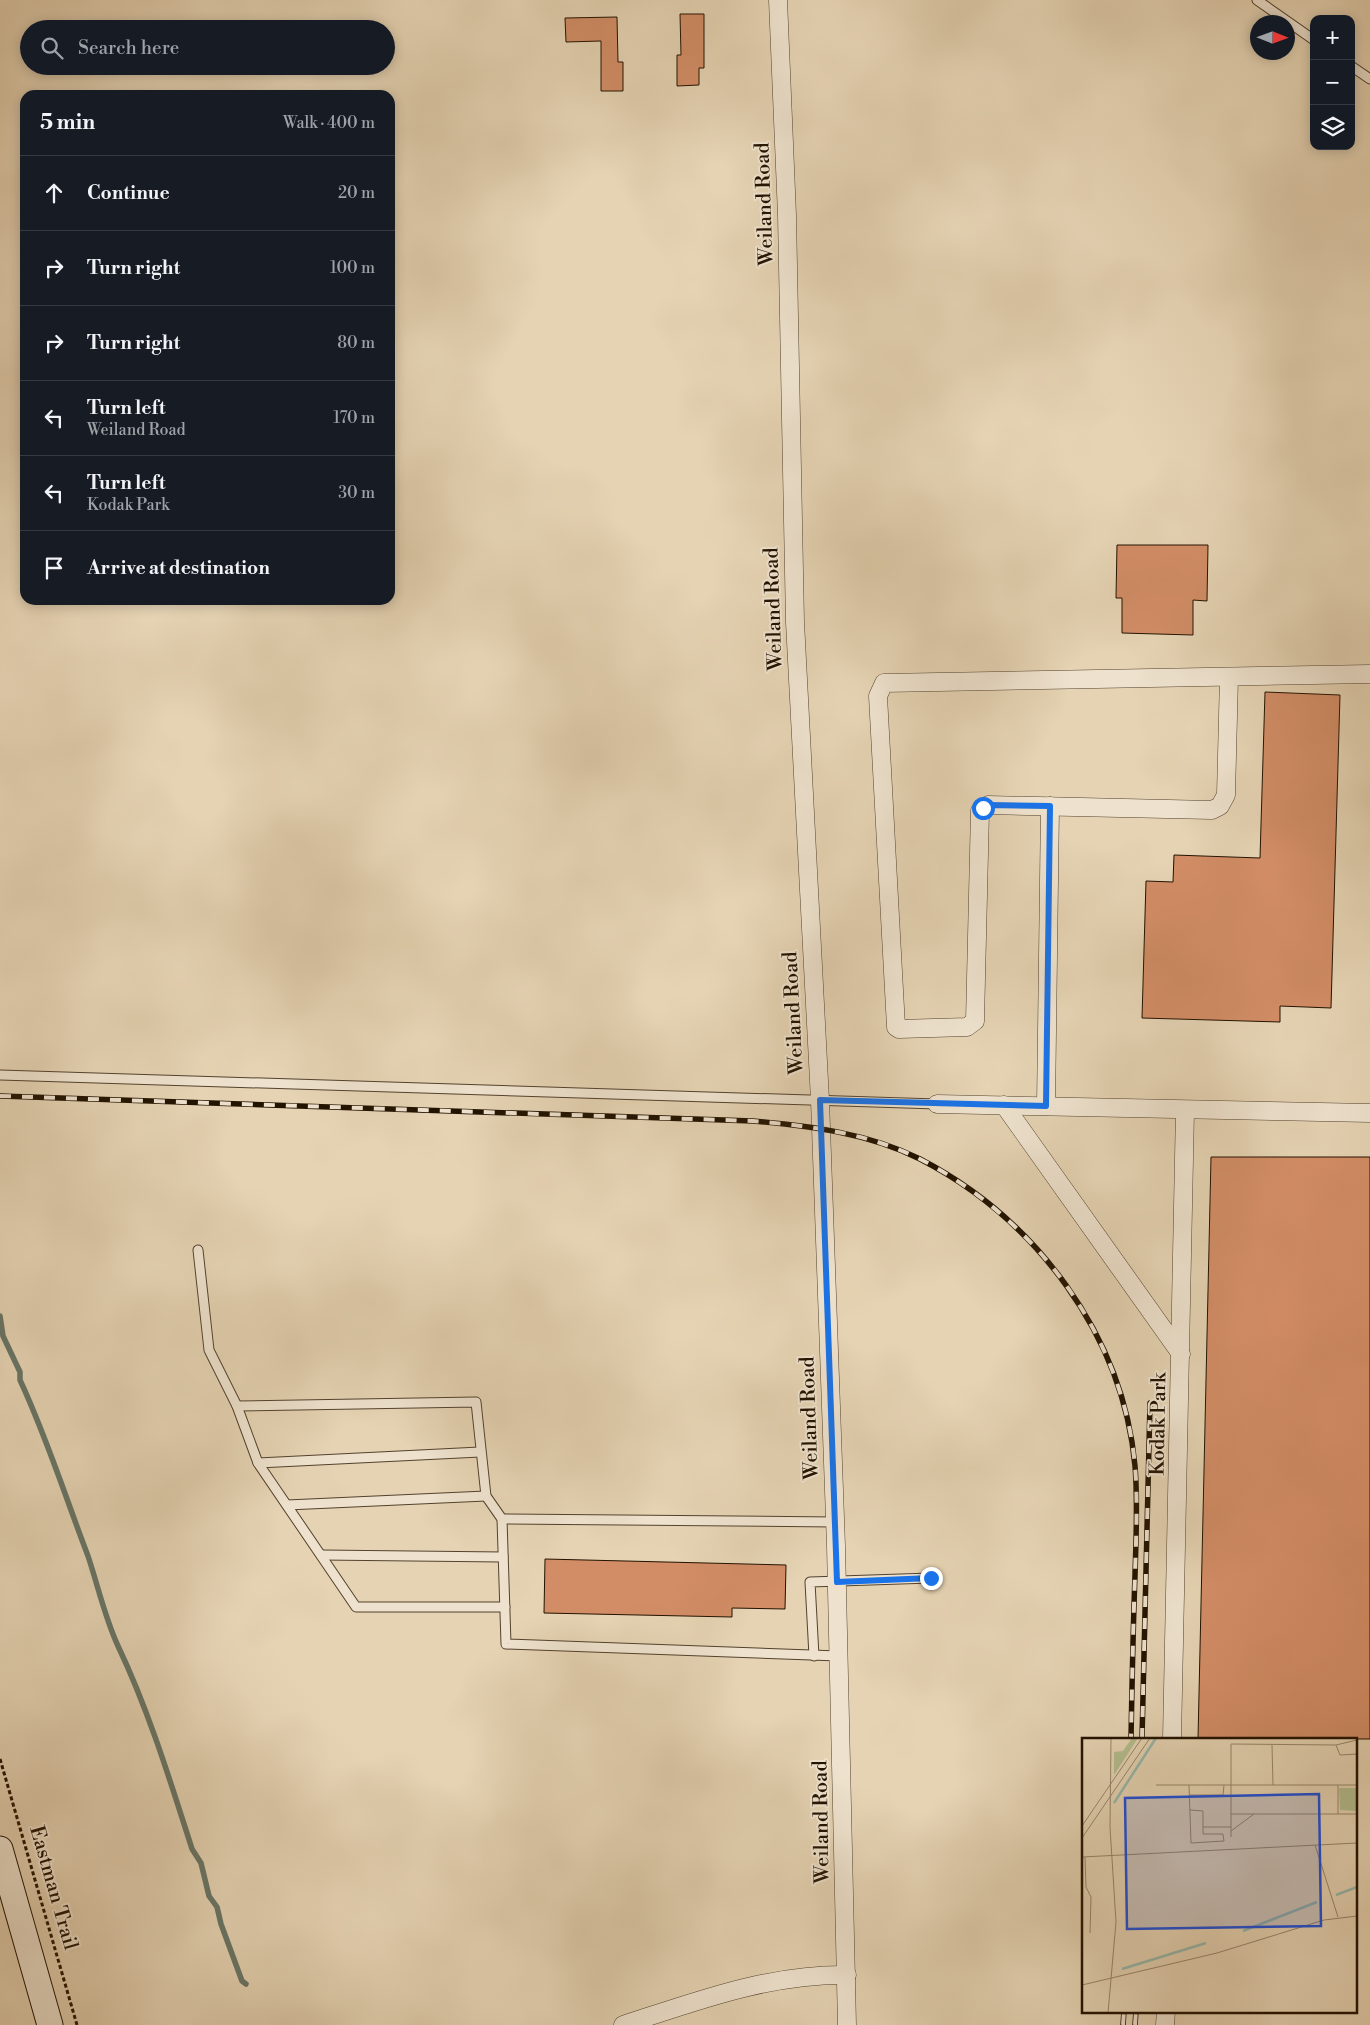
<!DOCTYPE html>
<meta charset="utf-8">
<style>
body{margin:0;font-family:"Libre Bodoni",serif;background:#242831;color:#f1f3f6}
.controls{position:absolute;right:15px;top:15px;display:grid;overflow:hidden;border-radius:10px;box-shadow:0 2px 12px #0003}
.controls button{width:45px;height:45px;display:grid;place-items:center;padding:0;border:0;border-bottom:1px solid #363941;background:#171b24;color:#f1f3f6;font:25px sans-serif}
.compass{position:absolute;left:1250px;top:15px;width:45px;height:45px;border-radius:50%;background:#171b24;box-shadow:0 2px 12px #0003;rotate:91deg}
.stop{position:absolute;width:15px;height:15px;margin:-11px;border:4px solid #1a73e8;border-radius:50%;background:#fff}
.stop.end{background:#1a73e8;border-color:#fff;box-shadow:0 1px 5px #0008}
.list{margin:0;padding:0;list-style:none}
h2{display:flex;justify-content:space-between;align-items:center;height:65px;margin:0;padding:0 20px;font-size:21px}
h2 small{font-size:16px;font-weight:400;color:#9ea1a6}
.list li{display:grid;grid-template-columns:32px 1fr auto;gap:15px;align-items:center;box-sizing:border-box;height:75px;padding:0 20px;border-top:1px solid #363941}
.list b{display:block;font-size:19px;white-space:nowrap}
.list p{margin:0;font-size:16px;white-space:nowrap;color:#9ea1a6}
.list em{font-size:16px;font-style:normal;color:#9ea1a6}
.icon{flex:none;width:28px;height:28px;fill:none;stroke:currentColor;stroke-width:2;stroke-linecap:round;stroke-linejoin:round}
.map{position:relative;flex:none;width:1370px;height:2025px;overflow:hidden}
.search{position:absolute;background:#171b24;box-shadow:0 2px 12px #0003;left:20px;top:20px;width:375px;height:55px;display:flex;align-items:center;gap:12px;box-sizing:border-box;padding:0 18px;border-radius:28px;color:#9ea1a6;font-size:19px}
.panel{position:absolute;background:#171b24;box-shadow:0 2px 12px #0003;left:20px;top:90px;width:375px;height:515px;border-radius:15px}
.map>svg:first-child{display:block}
</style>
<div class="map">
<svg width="1370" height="2025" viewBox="0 0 1370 2025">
<rect width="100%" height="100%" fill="#e5d3b3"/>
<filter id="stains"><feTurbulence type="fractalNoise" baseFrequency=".004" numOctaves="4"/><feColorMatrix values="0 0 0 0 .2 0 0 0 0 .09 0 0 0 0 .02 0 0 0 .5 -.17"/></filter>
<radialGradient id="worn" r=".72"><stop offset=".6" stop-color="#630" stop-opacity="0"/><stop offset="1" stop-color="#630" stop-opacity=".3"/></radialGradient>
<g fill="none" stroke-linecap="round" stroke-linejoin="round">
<path stroke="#687667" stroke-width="5.5" d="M 0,1316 L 3,1336 L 20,1372 L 20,1380 C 47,1438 65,1496 88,1556 C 98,1586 105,1618 118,1646 C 148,1709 170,1780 192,1849 L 201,1863 L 209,1896 L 217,1907 L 221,1924 L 242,1981 L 246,1984"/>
</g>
<g fill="#d28d66" stroke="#221200">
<polygon points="680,14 704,14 704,68 699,68 699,85 677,86 677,55 681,55"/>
<polygon points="617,17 618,62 623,62 623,91 601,91 601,41 566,42 565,18"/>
<polygon points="1117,545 1208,545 1207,601 1193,600 1193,635 1122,633 1122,598 1116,598"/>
<polygon points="1265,692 1340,695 1331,1008 1280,1006 1280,1022 1142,1018 1146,881 1173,882 1174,855 1260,858"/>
<polygon points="1211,1157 1370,1157 1370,1739 1198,1739"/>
<polygon points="545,1559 786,1565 785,1609 732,1608 732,1617 544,1613"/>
</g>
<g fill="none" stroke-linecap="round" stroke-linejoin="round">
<g stroke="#53422d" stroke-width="11">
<g id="lane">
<polyline points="1257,0 1314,40"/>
<polyline points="1351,66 1370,79"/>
<polyline points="0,1075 937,1104"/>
<polyline points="198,1250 209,1350 237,1406 258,1463 356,1607 505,1607"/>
<polyline points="237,1406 476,1402 486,1496 502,1519 506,1644 839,1656"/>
<polyline points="258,1463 480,1452"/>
<polyline points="287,1505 486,1496"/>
<polyline points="502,1519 835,1522"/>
<polyline points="321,1555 503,1557"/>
<polyline points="814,1656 810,1582 931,1578"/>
</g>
</g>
<g stroke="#53422d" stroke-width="19">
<g id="street">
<polyline points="778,0 787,215 795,622 820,1100 836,1546 847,2025"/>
<polyline points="1229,677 1226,795 1220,806 1212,810 988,805 980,811 975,1021 967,1027 899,1029 896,1027 878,696 884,683 1370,674"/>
<polyline points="937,1104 1370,1113"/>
<polyline points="1004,1105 1181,1354"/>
<polyline points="1046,1106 1050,806"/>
<polyline points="1172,1739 1185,1110"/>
<path d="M 623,2025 C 697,2001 768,1974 847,1975"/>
<polyline points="1165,2025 1166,2011"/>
</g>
</g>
<g stroke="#221200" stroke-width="27">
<polyline id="secondary" points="0,1849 50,2025"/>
</g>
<polyline stroke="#221200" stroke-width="3" stroke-dasharray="4 2.5" stroke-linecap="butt" points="0,1759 77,2025"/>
<use href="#lane" stroke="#eee2ce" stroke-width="9"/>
<use href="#street" stroke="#eee2ce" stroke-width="18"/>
<use href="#secondary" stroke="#eee2ce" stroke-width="25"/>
<g stroke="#221200" stroke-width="5.5">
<g id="rail">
<path d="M 0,1096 L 753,1121 C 810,1126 868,1133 920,1159 C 1036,1219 1123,1335 1135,1466 C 1138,1502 1136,1539 1135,1575 C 1133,1630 1132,1684 1131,1739"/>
<polyline points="1142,1739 1150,1403"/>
<polyline points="1123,2025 1124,2011"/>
<polyline points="1135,2025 1136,2011"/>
</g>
</g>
<use href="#rail" stroke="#eee2ce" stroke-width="4" stroke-dasharray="11" stroke-linecap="butt"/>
</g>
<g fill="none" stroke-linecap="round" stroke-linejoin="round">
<polyline stroke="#1a73e8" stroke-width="6" points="931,1578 837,1582 820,1100 1046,1106 1050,806 988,805 983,808"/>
</g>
<g text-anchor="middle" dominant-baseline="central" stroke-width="4" stroke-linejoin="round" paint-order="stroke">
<g font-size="20" fill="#221200" stroke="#eee2ce">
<text transform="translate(765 204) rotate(-92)">Weiland Road</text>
<text transform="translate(774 609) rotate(-92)">Weiland Road</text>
<text transform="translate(794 1013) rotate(-93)">Weiland Road</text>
<text transform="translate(810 1418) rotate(-92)">Weiland Road</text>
<text transform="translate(1159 1424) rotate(-89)">Kodak Park</text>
<text transform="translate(822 1822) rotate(-91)">Weiland Road</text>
<text transform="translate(53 1888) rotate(74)">Eastman Trail</text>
</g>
</g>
<g transform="translate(1082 1738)">
<rect width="275" height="275" fill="#e5d3b3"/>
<path d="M 50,0 L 56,0 L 32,37 L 32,14 L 41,13 ZM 257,50 L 275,50 L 275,73 L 258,72 Z" fill="#b3bd8e"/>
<path fill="none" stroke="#96b8ab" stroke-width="2.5" d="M 32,65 L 74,0M 254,157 L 275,149M 161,193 L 235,164M 40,231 L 124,205"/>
<path fill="none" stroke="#97866b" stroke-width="1" d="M 190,7 L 191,47M 254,7 L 258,17 L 275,16M 74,47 L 275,47M 107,47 L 109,105 L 142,103 L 141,96 L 121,96 L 121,73 L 108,72M 256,47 L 256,76M 107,57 L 141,57 L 142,47M 149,76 L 275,76M 0,88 L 60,0M 121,89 L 149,89M 149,93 L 172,76M 149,99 L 149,6 L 254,7 L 275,2M 0,100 L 68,0M 233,107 L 256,179M 0,119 L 275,105M 3,119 L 4,149 L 9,159 L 8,195M 0,247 L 135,215 L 242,182 L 275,178M 26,275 L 34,184 L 28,89 L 29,0"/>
<path fill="#1d4ed8" fill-opacity="0.15" stroke="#1d4ed8" stroke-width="2.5" d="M 237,56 L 239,188 L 45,191 L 43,60 Z"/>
<rect width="275" height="275" fill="none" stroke="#221200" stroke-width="2.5"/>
</g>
<rect width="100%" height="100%" filter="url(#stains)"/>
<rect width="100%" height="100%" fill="url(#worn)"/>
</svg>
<div class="controls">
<button>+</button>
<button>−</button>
<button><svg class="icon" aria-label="layers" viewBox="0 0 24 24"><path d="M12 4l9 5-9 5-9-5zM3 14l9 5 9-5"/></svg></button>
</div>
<svg class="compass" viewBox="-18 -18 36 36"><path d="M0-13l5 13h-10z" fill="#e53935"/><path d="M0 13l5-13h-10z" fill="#9ea1a6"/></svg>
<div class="stop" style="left:983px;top:808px"></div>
<div class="stop end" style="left:931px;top:1578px"></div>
<div class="search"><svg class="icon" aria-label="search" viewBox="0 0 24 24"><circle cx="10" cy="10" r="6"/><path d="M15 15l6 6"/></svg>Search here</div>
<section class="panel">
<h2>5 min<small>Walk · 400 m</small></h2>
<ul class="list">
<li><svg class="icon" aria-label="ahead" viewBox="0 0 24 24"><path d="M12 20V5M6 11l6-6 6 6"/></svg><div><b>Continue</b></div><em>20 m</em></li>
<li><svg class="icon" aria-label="right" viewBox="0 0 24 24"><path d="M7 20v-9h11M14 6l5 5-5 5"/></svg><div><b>Turn right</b></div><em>100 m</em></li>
<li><svg class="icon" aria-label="right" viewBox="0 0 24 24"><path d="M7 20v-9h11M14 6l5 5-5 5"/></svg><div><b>Turn right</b></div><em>80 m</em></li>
<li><svg class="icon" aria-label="left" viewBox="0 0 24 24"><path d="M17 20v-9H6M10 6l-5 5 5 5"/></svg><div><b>Turn left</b><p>Weiland Road</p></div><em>170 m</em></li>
<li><svg class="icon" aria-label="left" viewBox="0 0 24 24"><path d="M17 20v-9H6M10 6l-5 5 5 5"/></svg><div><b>Turn left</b><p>Kodak Park</p></div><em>30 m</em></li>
<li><svg class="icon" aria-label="arrive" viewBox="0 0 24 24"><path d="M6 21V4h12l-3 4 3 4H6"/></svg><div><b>Arrive at destination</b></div></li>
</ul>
</section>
</div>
